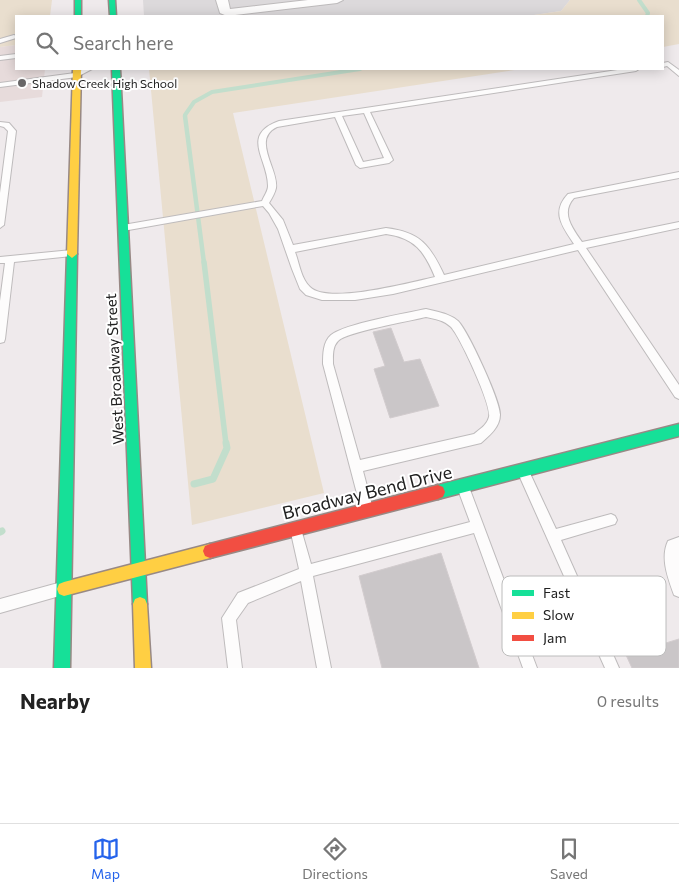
<!DOCTYPE html>
<style>
body{margin:0;font-family:Commissioner,sans-serif;background:#f6f6f6;color:#222}
.list{margin:0;padding:0;list-style:none}
h2{display:flex;justify-content:space-between;align-items:center;height:65px;margin:0;padding:0 20px;font-size:21px}
h2 small{font-size:16px;font-weight:400;color:#767676}
.icon{flex:none;width:28px;height:28px;fill:none;stroke:currentColor;stroke-width:2;stroke-linecap:round;stroke-linejoin:round}
.map{position:relative;flex:none;width:679px;height:668px;overflow:hidden}
.search{position:absolute;background:#fff;box-shadow:0 2px 12px #0003;left:15px;right:15px;top:15px;height:55px;display:flex;align-items:center;gap:12px;box-sizing:border-box;padding:0 18px;border-radius:0px;color:#767676;font-size:19px}
.sheet{height:155px;background:#fff}
nav{display:flex;justify-content:space-around;align-items:center;box-sizing:border-box;height:70px;border-top:1px solid #e0e0e0;background:#fff;font-size:14px;color:#767676}
nav a{display:grid;justify-items:center;gap:2px}
nav .on{color:#2563eb}
.map>svg:first-child{display:block}
</style>
<div class="map">
<svg width="679" height="668" viewBox="0 0 679 668">
<rect width="100%" height="100%" fill="#efeaec"/>
<polygon fill="#dcd9db" points="143,0 570,0 561,11 527,16 144,16"/>
<polygon fill="#e7dbdb" points="16,45 16,69 45,69 42,97 0,102 0,47"/>
<g fill="#e9dece">
<polygon points="0,0 52,0 50,16 16,16 16,45 0,47"/>
<polygon points="570,0 679,0 679,44 663,47 663,16 527,16 561,11"/>
<polygon points="149,69 521,69 233,113 324,493 192,525"/>
</g>
<g fill="none" stroke-linecap="round" stroke-linejoin="round">
<g stroke="#c2decc" stroke-width="4">
<polyline points="639,0 648,13 647,16"/>
<polyline points="185,118 185,115 194,102 212,92 360,69"/>
</g>
<polyline stroke="#c2decc" stroke-width="4.5" points="185,116 204,263"/>
<polyline stroke="#c2decc" stroke-width="5.5" points="204,262 226,444"/>
<g stroke="#c2decc" stroke-width="7">
<polyline points="194,484 213,479 227,448 226,443"/>
<polyline points="0,532 2,531"/>
</g>
</g>
<g fill="#cac6c8" stroke="#d2ccce">
<polygon points="391,328 404,362 420,359 439,406 390,418 374,369 385,366 373,332"/>
<polygon points="441,553 479,668 382,668 359,576"/>
<polygon points="679,639 679,668 632,668 626,655"/>
</g>
<g fill="none" stroke-linecap="round" stroke-linejoin="round">
<g stroke="#bebbbc" stroke-width="2">
<g id="lane">
<polygon points="14,35 16,36 16,38 0,43 0,39"/>
<polygon points="16,54 16,58 0,60 0,56"/>
<polygon points="668,62 679,70 679,76 667,66 663,67 663,63"/>
<polygon points="84,69 92,69 77,77 0,87 0,83 75,73"/>
<path d="M 624,69 L 639,69 L 636,71 L 370,112 L 393,160 L 389,163 L 360,168 L 356,165 L 335,117 L 277,127 C 251,139 279,170 276,188 C 275,193 272,198 269,203 L 283,220 L 293,245 L 386,228 C 420,232 430,245 444,275 L 574,244 C 562,226 551,212 568,194 L 679,172 L 679,178 L 574,198 C 560,213 573,229 582,242 L 679,222 L 679,228 L 586,248 L 679,385 L 679,399 L 675,397 L 578,250 L 393,294 L 355,300 L 322,300 L 306,295 L 300,289 L 292,269 L 278,229 L 269,213 L 263,206 L 123,231 L 119,228 L 123,225 L 262,201 C 264,196 268,191 268,186 C 268,159 240,135 279,121 ZM 364,113 L 384,158 L 363,162 L 342,116 ZM 386,234 C 415,238 424,251 435,277 C 412,282 328,305 310,287 C 301,279 299,262 295,252 Z"/>
<polygon points="0,122 9,123 16,131 4,225 0,228 0,193 8,131 4,127 0,126"/>
<polygon points="72,250 77,253 72,256 14,262 5,339 4,342 0,343 0,301 5,263 0,263 0,257"/>
<path d="M 426,309 C 437,312 449,313 458,321 C 468,331 501,402 500,415 C 500,427 489,436 481,443 L 363,471 L 373,509 L 371,513 L 367,515 L 363,513 L 361,509 L 323,364 C 323,354 323,342 331,335 C 344,324 407,313 426,309 ZM 426,317 C 435,319 444,320 451,327 C 460,337 492,405 489,417 C 487,425 480,429 474,434 L 360,460 L 333,364 C 333,357 332,347 338,341 C 346,332 410,321 426,317 Z"/>
<polygon points="524,467 528,469 556,529 611,514 615,516 617,520 615,524 561,540 590,605 657,585 662,587 664,592 662,597 596,616 619,668 605,668 518,473 520,469"/>
<polygon points="463,481 467,483 469,487 537,668 523,668 474,533 313,576 331,668 317,668 301,581 248,603 236,620 242,668 228,668 222,618 238,593 299,569 291,533 293,529 297,527 301,529 311,564 470,522 457,487 459,483"/>
<path d="M 679,537 L 679,597 L 674,595 C 668,578 660,558 668,541 Z"/>
<polygon points="58,583 63,585 65,590 63,595 0,613 0,599"/>
</g>
</g>
<g stroke="#bebbbc" stroke-width="2">
<polygon id="street" points="216,0 228,0 230,9 308,0 343,0 337,3 227,16 220,13"/>
</g>
<g stroke="#988985" stroke-width="3">
<g id="fast">
<rect x="75" y="0" width="6" height="16"/>
<polygon points="109,0 115,0 116,16 110,16"/>
<polygon points="112,69 120,69 147,604 145,609 140,611 135,609 133,604"/>
<polygon points="72,250 77,254 70,668 54,668 67,254"/>
<polygon points="679,424 679,436 438,499 433,497 431,492 433,487 438,485"/>
</g>
</g>
<g stroke="#988985" stroke-width="3">
<g id="slow">
<polygon points="73,69 81,69 77,254 72,258 67,254"/>
<polygon points="210,544 215,546 217,551 215,556 210,558 64,596 59,594 57,589 59,584 64,582"/>
<polygon points="140,597 145,599 147,604 151,668 135,668 133,604 135,599"/>
</g>
</g>
<g stroke="#988985" stroke-width="3">
<polygon id="jam" points="438,485 443,487 445,492 443,497 438,499 210,558 205,556 203,551 205,546 210,544"/>
</g>
<use href="#lane" fill="#fdfcfc" fill-rule="evenodd"/>
<use href="#street" fill="#fdfcfc" fill-rule="evenodd"/>
<use href="#fast" fill="#16e098" fill-rule="evenodd"/>
<use href="#slow" fill="#ffcf43" fill-rule="evenodd"/>
<use href="#jam" fill="#f24e42" fill-rule="evenodd"/>
</g>
<circle fill="#696768" stroke="#fff" stroke-width="2" cx="22" cy="83" r="5"/>
<g text-anchor="middle" dominant-baseline="central" stroke-width="4" stroke-linejoin="round" paint-order="stroke">
<g font-size="12" fill="#212121" stroke="#fff" text-anchor="start">
<text x="32" y="83">Shadow Creek High School</text>
</g>
<g font-size="15" fill="#212121" stroke="#fff">
<text transform="translate(114 369) rotate(-93)">West Broadway Street</text>
</g>
<g font-size="18" fill="#212121" stroke="#fff">
<text transform="translate(367 492) rotate(-14)">Broadway Bend Drive</text>
</g>
</g>
<rect x="502" y="576" width="164" height="80" rx="8" fill="#fff" stroke="#bcbcbc" stroke-width="1"/>
<rect x="512" y="590" width="22" height="6" fill="#16e098"/>
<rect x="512" y="612" width="22" height="7" fill="#ffcf43"/>
<rect x="512" y="635" width="22" height="6" fill="#f24e42"/>
<g font-size="14" fill="#212121">
<text x="543" y="598">Fast</text>
<text x="543" y="620">Slow</text>
<text x="543" y="643">Jam</text>
</g>
</svg>
<div class="search"><svg class="icon" aria-label="search" viewBox="0 0 24 24"><circle cx="10" cy="10" r="6"/><path d="M15 15l6 6"/></svg>Search here</div>
</div>
<section class="sheet">
<h2>Nearby<small>0 results</small></h2>
<ul class="list">
</ul>
</section>
<nav>
<a class="on"><svg class="icon" aria-label="map" viewBox="0 0 24 24"><path d="M3 6l6-2 6 2 6-2v14l-6 2-6-2-6 2zM9 4v14M15 6v14"/></svg>Map</a>
<a><svg class="icon" aria-label="directions" viewBox="0 0 24 24"><path d="M12 3l9 9-9 9-9-9zM9 14v-3h6M13 9l2 2-2 2"/></svg>Directions</a>
<a><svg class="icon" aria-label="saved" viewBox="0 0 24 24"><path d="M7 4h10v16l-5-4-5 4z"/></svg>Saved</a>
</nav>
